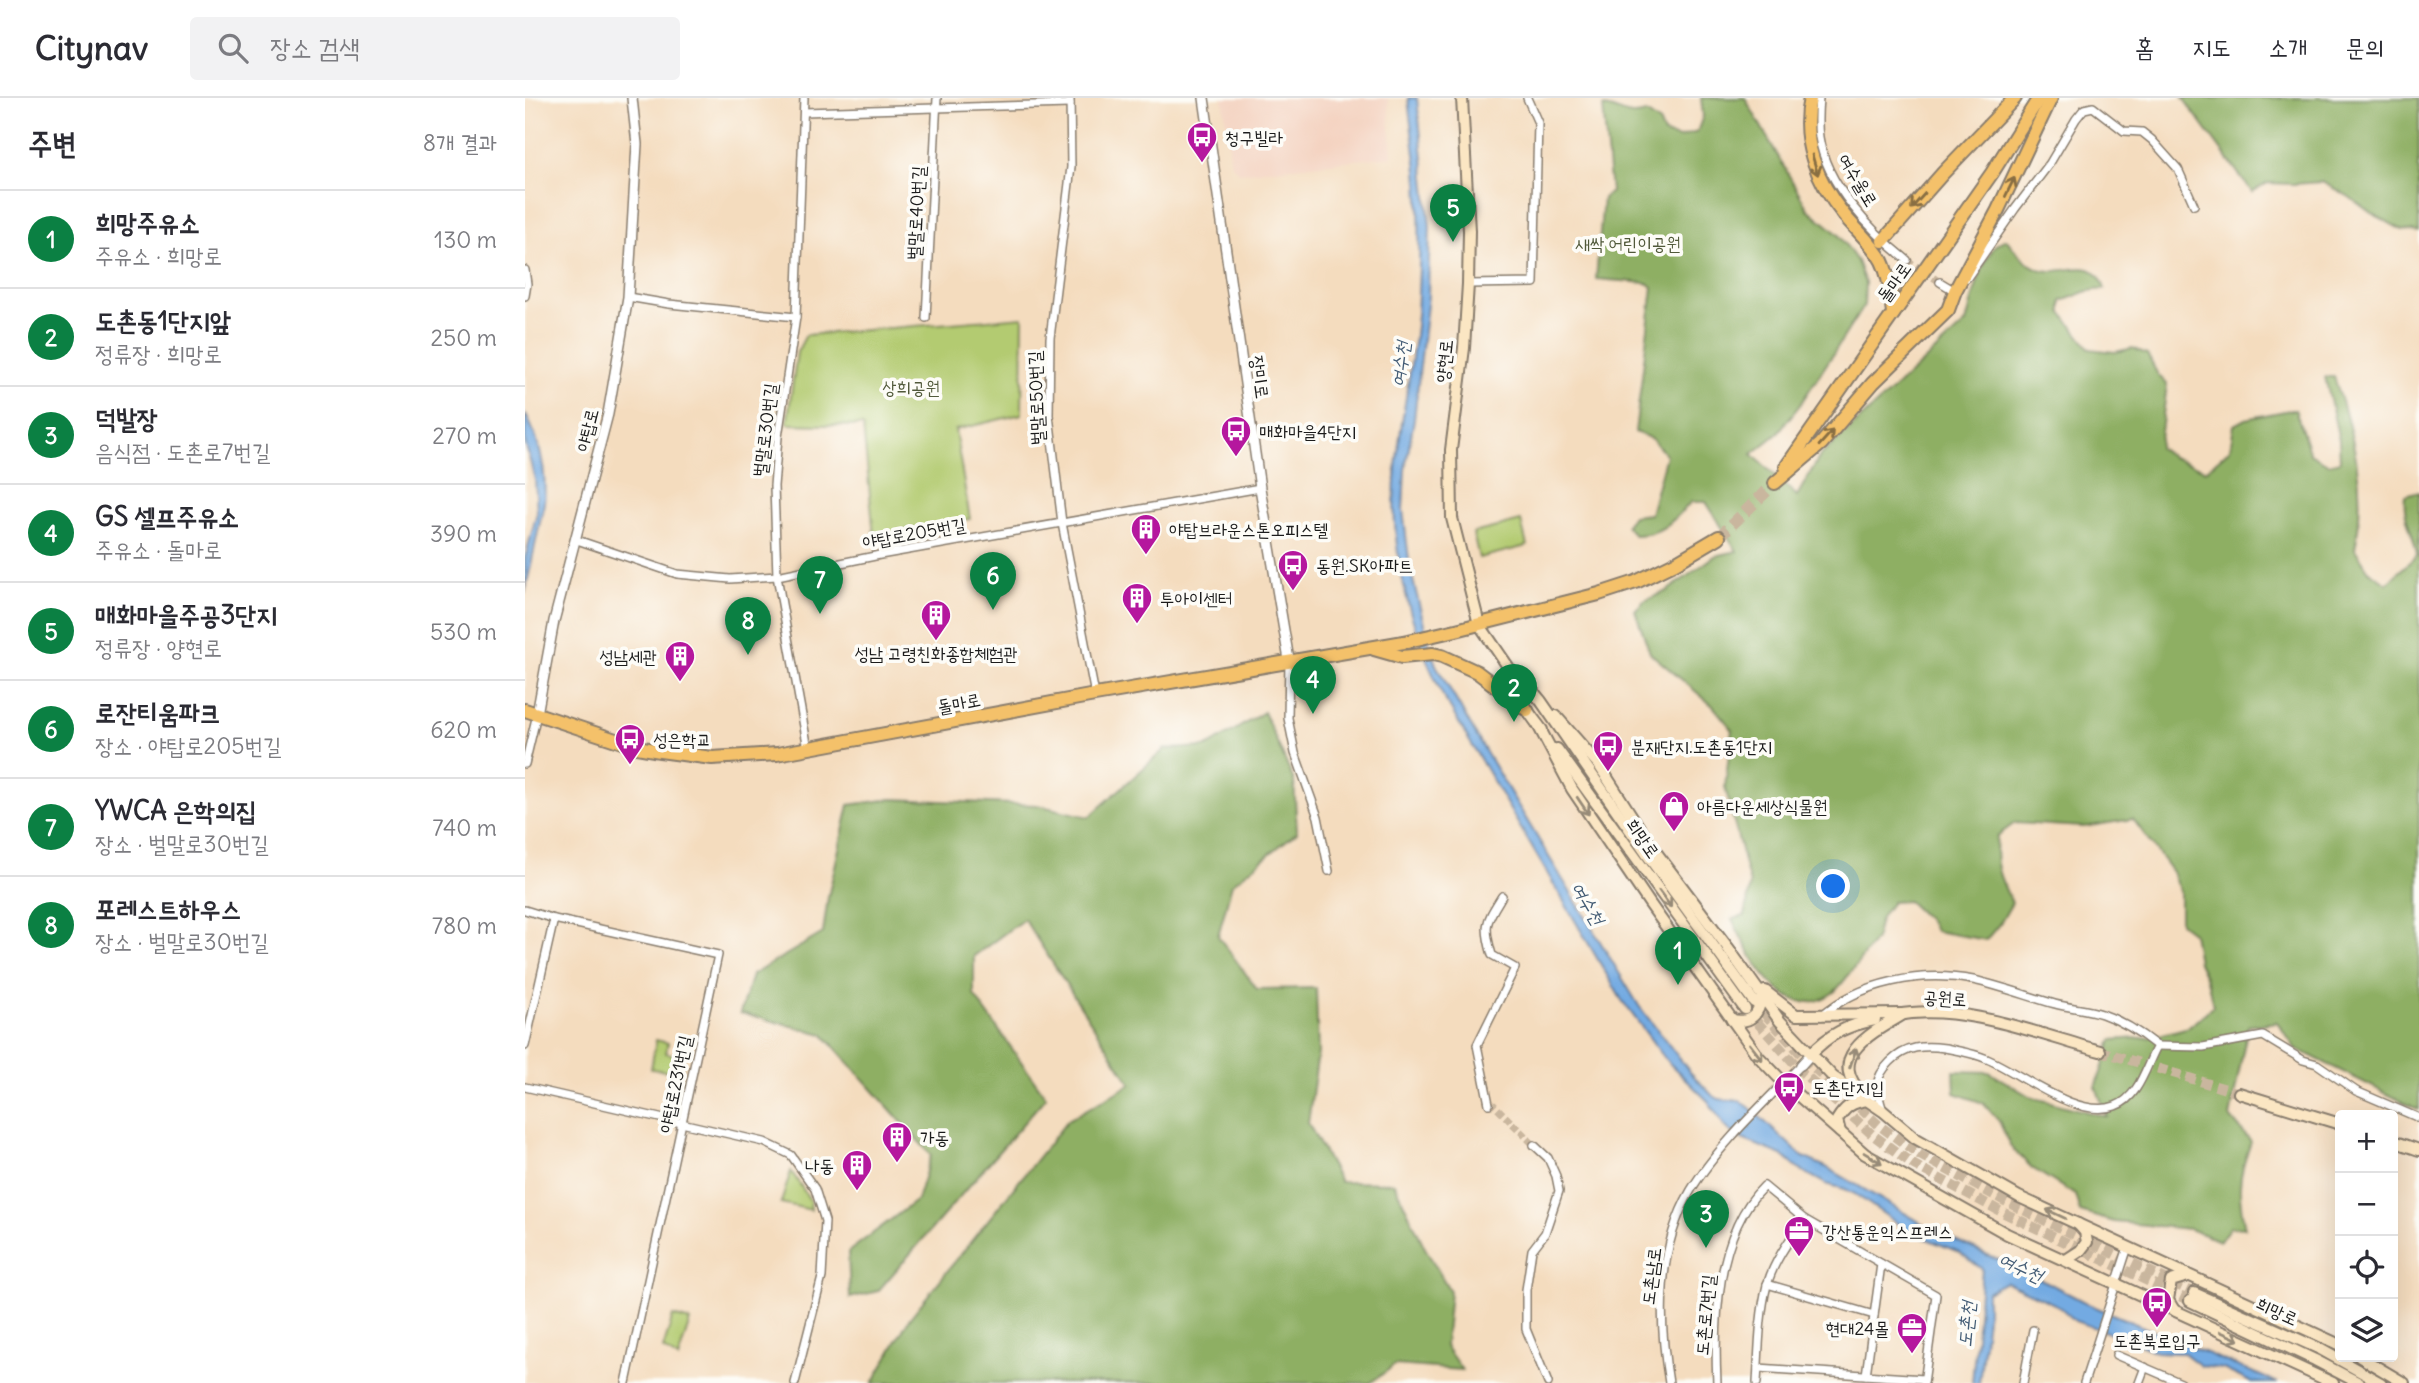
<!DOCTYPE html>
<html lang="ko">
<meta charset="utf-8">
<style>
body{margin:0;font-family:Delius,"Poor Story",sans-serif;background:#f2f2f3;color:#2b2b33}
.controls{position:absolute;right:21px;bottom:21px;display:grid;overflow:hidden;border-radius:7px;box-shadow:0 7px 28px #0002}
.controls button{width:63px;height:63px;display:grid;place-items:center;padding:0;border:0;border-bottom:2px solid #e1e1e2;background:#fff;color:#2b2b33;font:35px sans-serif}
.you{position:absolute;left:1309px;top:789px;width:24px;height:24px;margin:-18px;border:5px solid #fff;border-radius:50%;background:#1a73e8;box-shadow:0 0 0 10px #1a73e833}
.badge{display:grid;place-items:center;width:46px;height:46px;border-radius:50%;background:#0b8043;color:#fff;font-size:23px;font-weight:700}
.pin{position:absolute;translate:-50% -58px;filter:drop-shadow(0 2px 4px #0008)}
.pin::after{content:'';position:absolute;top:37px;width:24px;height:21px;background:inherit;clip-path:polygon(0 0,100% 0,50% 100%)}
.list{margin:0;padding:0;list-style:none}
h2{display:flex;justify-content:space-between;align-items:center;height:91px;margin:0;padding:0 28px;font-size:30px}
h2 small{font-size:23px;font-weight:400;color:#7c7c81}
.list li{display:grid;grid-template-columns:46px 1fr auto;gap:21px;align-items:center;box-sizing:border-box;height:98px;padding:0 28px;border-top:2px solid #e1e1e2}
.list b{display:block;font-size:26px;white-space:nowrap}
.list p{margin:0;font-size:23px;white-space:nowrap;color:#7c7c81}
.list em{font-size:23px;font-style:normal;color:#7c7c81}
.icon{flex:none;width:38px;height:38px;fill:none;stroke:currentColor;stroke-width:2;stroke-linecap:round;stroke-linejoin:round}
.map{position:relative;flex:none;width:1894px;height:1285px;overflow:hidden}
header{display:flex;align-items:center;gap:42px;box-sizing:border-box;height:98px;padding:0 35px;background:#fff;border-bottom:2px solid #e1e1e2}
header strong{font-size:33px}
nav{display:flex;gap:38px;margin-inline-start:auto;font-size:24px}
.search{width:490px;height:63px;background:#f2f2f3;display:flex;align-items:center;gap:18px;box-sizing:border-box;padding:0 24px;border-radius:7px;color:#7c7c81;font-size:26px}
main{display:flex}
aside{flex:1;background:#fff}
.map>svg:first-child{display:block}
</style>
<header>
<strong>Citynav</strong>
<div class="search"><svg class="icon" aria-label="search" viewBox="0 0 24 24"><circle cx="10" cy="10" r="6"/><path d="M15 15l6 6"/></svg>장소 검색</div>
<nav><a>홈</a><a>지도</a><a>소개</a><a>문의</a></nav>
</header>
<main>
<aside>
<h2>주변<small>8개 결과</small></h2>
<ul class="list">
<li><span class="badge">1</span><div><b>희망주유소</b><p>주유소 · 희망로</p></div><em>130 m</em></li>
<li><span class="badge">2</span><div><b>도촌동1단지앞</b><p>정류장 · 희망로</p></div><em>250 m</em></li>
<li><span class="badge">3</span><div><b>덕발장</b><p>음식점 · 도촌로7번길</p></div><em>270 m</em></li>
<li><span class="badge">4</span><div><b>GS 셀프주유소</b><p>주유소 · 돌마로</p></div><em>390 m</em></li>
<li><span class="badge">5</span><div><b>매화마을주공3단지</b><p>정류장 · 양현로</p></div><em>530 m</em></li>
<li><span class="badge">6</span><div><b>로잔티움파크</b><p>장소 · 야탑로205번길</p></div><em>620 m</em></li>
<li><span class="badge">7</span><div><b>YWCA 은학의집</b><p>장소 · 벌말로30번길</p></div><em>740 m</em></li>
<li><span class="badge">8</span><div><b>포레스트하우스</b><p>장소 · 벌말로30번길</p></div><em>780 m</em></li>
</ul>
</aside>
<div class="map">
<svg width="1894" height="1285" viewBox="0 0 1894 1285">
<rect width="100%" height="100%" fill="#fdfcf7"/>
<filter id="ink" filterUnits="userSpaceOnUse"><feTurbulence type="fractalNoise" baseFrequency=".0143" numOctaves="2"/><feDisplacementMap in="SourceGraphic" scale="14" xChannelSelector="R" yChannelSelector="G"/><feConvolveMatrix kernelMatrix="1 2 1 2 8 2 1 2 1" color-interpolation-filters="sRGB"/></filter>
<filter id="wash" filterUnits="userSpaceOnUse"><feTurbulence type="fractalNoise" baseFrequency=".00686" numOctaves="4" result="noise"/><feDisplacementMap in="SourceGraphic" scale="28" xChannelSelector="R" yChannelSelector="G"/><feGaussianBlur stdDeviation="1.57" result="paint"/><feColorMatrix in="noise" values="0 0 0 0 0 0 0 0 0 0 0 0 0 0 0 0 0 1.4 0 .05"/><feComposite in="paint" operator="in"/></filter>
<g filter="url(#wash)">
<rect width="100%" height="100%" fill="#f4dcbe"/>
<polygon fill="#f4d3c1" points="698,0 863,0 867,58 715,75 706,66"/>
<g fill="#b3cb71" stroke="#687446" stroke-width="2">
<polygon points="498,219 497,316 430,332 445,421 349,437 338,328 262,326 272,254 281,237"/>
<polygon points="996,423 1002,448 954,460 948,435"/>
<polygon points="131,942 143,945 141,955 159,959 156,975 126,971"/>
<polygon points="266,1073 285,1102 286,1112 256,1105"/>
<polygon points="148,1218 165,1223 153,1261 138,1251"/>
</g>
<g fill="#8eaf63" stroke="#556640" stroke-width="2">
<path d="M 1176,0 L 1220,0 L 1283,111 L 1313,136 L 1332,163 L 1340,185 L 1339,207 L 1303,264 L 1274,308 L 1251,337 L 1227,356 L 1272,398 L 1295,358 L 1441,225 C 1445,207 1458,160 1471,147 C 1474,144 1478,143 1481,141 C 1490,152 1500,166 1514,171 C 1541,180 1568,153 1580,191 L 1563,193 L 1537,203 L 1537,215 L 1565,251 L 1590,254 L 1608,250 L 1622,256 L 1633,277 L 1642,286 L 1634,350 L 1647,359 L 1681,372 L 1705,351 L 1709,327 L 1720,321 L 1770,311 L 1785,356 L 1803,366 L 1815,363 L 1814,342 L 1800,279 L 1809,279 C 1829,337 1842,390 1830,451 L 1844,473 L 1862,485 L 1892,457 C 1889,435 1877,419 1880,397 L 1894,393 L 1894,1012 L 1770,950 L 1752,924 L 1723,928 L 1705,1019 L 1726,1044 C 1713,1079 1712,1094 1720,1130 L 1705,1129 L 1695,1143 L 1664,1131 L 1589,1124 L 1555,1114 L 1550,1097 L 1507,1070 L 1486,1049 L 1474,1023 L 1458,1005 L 1430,995 L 1429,973 L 1464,974 L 1506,999 L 1582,1019 L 1571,989 L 1587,942 L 1627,939 L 1664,929 L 1688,908 L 1683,885 L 1673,864 L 1668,835 L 1655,825 L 1655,794 L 1647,774 L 1608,721 L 1559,729 L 1490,725 L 1472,738 C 1469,768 1474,779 1487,805 L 1476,824 L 1461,842 L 1410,833 L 1403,822 L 1383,803 L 1367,804 C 1363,810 1357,816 1355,822 C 1352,829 1353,837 1349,843 C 1343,852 1316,888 1309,894 C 1260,931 1224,856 1207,821 L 1220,818 L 1225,787 L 1200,689 L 1207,631 L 1188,608 L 1125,555 L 1110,512 L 1119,503 L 1142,493 L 1190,458 L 1212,453 L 1181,404 L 1166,404 C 1149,422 1136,438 1109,437 L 1101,427 L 1108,418 L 1125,416 L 1141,357 L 1127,341 L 1110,334 L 1128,189 L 1122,185 L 1071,181 L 1078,100 L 1086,94 L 1078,9 C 1098,11 1099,21 1121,15 L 1134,24 L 1139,36 L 1154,40 L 1172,34 L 1178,18 Z"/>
<polygon points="1658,0 1894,0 1894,134 1877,132 1846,115 1823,98 1797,84 1768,86 1743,85 1727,94"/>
<polygon points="739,614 769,683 772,734 707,786 693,838 732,891 791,890 793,955 783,1025 815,1084 869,1085 900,1150 925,1193 920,1248 937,1272 870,1267 845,1285 348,1285 384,1221 543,1022 606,986 499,821 449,858 449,897 521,999 353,1193 325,1200 323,1154 392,1102 406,1057 298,936 215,915 227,877 298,835 303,799 324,707 367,701 512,707 564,719 640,651 682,649"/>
</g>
<g fill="#73aae2" stroke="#48637f" stroke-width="2">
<path d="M 883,0 L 892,0 L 905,128 L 903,198 L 889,321 L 880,372 L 878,412 L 885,470 L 904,546 L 911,567 L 962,656 L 1114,908 L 1165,974 L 1187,997 L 1194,1001 L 1215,1003 L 1224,1009 L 1278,1059 L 1301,1069 L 1412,1134 L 1522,1184 L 1563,1206 L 1753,1285 L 1727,1285 L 1698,1271 L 1676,1268 L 1659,1255 L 1631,1254 L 1604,1242 L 1550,1223 L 1534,1208 L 1481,1184 L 1462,1194 L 1462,1220 L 1454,1285 L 1447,1285 L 1457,1171 L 1434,1154 L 1385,1134 L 1330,1096 L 1320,1091 L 1301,1086 L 1272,1070 L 1257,1057 L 1217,1041 L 1206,1034 L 1199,1027 L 1183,1003 L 1141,962 L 1096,901 L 917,596 C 883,527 863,446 871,370 C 876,319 888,268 892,217 C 894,180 895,143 894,106 C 894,71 886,35 883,0 Z"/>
<path d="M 0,315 C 15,343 22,374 19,405 L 0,495 L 0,461 L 12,414 L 10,382 L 0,344 Z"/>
</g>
</g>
<g filter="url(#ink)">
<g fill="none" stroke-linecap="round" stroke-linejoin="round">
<g stroke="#c9b69e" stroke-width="7" stroke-dasharray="7 3.5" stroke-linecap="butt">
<polyline points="1382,162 1415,184"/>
<polyline points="964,1006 969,1007 1009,1047"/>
</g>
<g stroke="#c9b69e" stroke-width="10" stroke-dasharray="10 5" stroke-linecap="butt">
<polyline points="1229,904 1287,968 1355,1028 1395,1057 1480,1103 1669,1195"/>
<polyline points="1222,913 1279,976 1348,1037 1389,1067 1475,1113 1665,1203"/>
<polyline points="1575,953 1714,995"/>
</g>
<polyline stroke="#c9b69e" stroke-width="12" stroke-dasharray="12 6" stroke-linecap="butt" points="1194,439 1250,385"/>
<g stroke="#887c6d" stroke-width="10">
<g id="minor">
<polyline points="279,0 271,219 253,339 249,388 252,478 283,651"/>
<polyline points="545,0 546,69 525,240 524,317 537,425 570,597"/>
<path d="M 1294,0 C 1293,12 1292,26 1294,39 C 1301,87 1346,133 1382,162"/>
<polyline points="279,14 545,6"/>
<polyline points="0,172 2,186 0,198"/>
<polyline points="1442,180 1490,111 1525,65 1551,21 1559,11 1568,9 1599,33 1617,34 1627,42 1653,71 1669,107"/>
<polyline points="1415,184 1430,193 1432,192"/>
<polyline points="943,186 1009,185 1013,25 1002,0"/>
<polyline points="103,199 144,206 271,219"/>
<polyline points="401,220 412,0"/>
<polyline points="52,442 152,476 205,481 252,478 355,457 735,390"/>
<polyline points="764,563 763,620 770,655 793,719 804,773"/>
<polyline points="0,666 12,616"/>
<polyline points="0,812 29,821 193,857 101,1285"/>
<path d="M 1296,918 C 1335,884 1397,872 1448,882 C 1476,888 1502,898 1530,906 C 1545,910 1562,911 1577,916 C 1597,923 1616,935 1632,948 C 1621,968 1614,1000 1590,1008 C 1552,1022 1496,975 1462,961 C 1449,955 1434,953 1420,950 C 1399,947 1381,948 1365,964 C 1348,981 1351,991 1358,1013"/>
<polyline points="0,948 29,821"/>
<polyline points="1632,948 1678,949 1738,938 1778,962 1792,966 1831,993 1894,1020"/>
<polyline points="0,989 239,1044 266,1057 290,1091 300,1123 297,1179 270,1285"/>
<path d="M 964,1006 L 952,947 L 990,870 L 967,857 C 958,826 961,824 977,798"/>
<polyline points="1009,1047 1023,1060 1031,1078 1034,1093 1020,1135 1007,1152 1001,1192 1001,1231 1023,1285"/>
<polyline points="1242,1186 1349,1217"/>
<polyline points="1591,1257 1656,1285"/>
<polyline points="1233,1270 1399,1281"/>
<polyline points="1341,1277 1356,1166"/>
<path d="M 1144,1285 C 1133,1221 1132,1150 1166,1092 C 1192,1049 1240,1004 1276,967"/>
<path d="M 1192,1285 C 1189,1223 1191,1135 1239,1088 L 1279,1121 L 1411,1197 L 1399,1285"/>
<path d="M 1232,1285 C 1234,1253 1234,1218 1242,1187 C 1249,1163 1265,1141 1279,1121"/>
<polyline points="1498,1285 1508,1232"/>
<polyline points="1559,1285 1603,1149"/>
<polyline points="1614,1285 1620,1269"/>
</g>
</g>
<g stroke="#887c6d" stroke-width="12">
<g id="tertiary">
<polyline points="679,0 735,390 764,562"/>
<polyline points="12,616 29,523 83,316 103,199 112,46 107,0"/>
<polyline points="1276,967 1286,956"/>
</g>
</g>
<g stroke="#887c6d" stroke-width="14">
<g id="secondary">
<polyline points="937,0 944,133 943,186 939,250 926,352 927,420 954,526 995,586 1006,591 1016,603 1121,755 1229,904"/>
<path d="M 995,586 C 995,606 1006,617 1017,632"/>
<polyline points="1031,618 1074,667 1124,745 1207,855"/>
<polyline points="1013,627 1047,691 1125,806 1233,958 1259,985 1340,1056 1482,1136 1808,1285"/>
<polyline points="1032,651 1220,911"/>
<polyline points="1203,850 1255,923 1308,979 1358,1013 1390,1040 1494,1099 1815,1247"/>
<polyline points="1240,893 1271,917 1379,916"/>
<path d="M 1372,917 C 1436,905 1513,936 1575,953"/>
<path d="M 1207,922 C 1226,926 1234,916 1237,898"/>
<path d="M 1286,956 C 1304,936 1323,927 1350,922"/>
<polyline points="1714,995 1815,1026"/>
<path d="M 1338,996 C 1299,959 1348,934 1377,917"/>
<path d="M 1315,1034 L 1312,1022 C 1320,1009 1327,1004 1342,1002"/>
<polyline points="1868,1043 1894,1052"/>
<polyline points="1541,1162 1555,1153 1562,1144 1560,1134 1553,1126"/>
<polyline points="1669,1195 1795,1251 1856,1285"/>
<polyline points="1665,1203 1790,1262 1834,1285"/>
<polyline points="1649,1212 1643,1202 1646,1183 1663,1178"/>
<polyline points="1835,1259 1879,1285"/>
</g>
</g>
<g stroke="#887c6d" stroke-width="16">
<g id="primary">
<path d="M 1285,0 C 1275,42 1292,84 1319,117 C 1331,132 1347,145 1357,163 C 1365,180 1366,198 1368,216"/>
<polyline points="1358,143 1418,75 1490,0"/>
<polyline points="1261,369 1467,75 1514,0"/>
<polyline points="1250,385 1296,346 1348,285 1423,212 1430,193 1473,112 1526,0"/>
<polyline points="849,551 877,559 908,556 917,558 952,574 1002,612"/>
<polyline points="0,612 112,649 135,653 187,660 252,656 570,597 879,544 931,532 1074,496 1111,484 1150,465 1194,439"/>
</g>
</g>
<use href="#minor" stroke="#fff" stroke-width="7"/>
<use href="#tertiary" stroke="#fff" stroke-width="9"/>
<use href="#secondary" stroke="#fbe6c3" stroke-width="10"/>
<use href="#primary" stroke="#f4c16a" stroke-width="12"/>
</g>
<defs><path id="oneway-shaft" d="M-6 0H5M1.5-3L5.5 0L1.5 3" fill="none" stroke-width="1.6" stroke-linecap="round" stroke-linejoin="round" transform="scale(1.75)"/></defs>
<g stroke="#886e43">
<use href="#oneway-shaft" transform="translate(1290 67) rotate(74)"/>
<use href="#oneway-shaft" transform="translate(1485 89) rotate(-64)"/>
<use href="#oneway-shaft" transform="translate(1393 103) rotate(132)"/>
<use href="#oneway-shaft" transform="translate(1301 340) rotate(-48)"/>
</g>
<g stroke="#978b78">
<use href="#oneway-shaft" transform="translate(1058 708) rotate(56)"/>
<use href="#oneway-shaft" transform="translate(1140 801) rotate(54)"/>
<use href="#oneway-shaft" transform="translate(1231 954) rotate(52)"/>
<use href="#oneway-shaft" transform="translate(1328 960) rotate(-71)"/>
<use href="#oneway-shaft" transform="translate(1348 1060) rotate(31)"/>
<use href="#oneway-shaft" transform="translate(1531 1116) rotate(-155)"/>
<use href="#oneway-shaft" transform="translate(1705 1238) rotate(24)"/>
</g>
</g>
<defs>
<g id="bus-pin" transform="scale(1.575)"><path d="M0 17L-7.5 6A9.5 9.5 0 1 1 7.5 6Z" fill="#b5179e" stroke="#fdfcf7"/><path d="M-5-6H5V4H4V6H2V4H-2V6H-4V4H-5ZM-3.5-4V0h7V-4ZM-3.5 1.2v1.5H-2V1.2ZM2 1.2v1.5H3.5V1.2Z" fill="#fff"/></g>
<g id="building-pin" transform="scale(1.575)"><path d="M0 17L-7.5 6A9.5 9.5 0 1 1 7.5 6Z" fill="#b5179e" stroke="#fdfcf7"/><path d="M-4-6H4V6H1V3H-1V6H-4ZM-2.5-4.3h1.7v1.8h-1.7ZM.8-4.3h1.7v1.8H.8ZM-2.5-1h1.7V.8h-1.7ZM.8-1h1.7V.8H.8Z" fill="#fff"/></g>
<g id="shop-pin" transform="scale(1.575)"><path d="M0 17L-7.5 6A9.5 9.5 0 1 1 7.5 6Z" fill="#b5179e" stroke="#fdfcf7"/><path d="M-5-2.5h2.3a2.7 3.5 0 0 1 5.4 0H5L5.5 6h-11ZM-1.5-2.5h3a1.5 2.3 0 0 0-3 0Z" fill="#fff"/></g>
<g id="office-pin" transform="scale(1.575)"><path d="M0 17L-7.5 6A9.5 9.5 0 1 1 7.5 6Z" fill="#b5179e" stroke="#fdfcf7"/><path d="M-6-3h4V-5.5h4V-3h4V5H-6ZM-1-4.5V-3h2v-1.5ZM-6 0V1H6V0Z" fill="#fff"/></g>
</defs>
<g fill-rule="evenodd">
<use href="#bus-pin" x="677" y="39"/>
<use href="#bus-pin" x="711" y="333"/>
<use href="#building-pin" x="621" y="431"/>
<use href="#bus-pin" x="768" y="467"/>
<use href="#building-pin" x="612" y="500"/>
<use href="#building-pin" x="411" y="517"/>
<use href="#building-pin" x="155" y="558"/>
<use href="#bus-pin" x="105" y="641"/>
<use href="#bus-pin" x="1083" y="648"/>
<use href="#shop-pin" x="1149" y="708"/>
<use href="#bus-pin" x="1264" y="989"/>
<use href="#building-pin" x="372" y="1039"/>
<use href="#building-pin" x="332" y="1067"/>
<use href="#office-pin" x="1274" y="1133"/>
<use href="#bus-pin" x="1632" y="1204"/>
<use href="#office-pin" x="1387" y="1230"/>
</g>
<g text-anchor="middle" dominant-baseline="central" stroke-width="7" stroke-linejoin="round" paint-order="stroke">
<g font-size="18" fill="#1c1c1c" stroke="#fdfcf7" text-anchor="start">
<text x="700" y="39">청구빌라</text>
<text x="734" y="333">매화마을4단지</text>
<text x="644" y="431">야탑브라운스톤오피스텔</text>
<text x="791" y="467">동원.SK아파트</text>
<text x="635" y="500">투아이센터</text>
<text x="411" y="555" text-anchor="middle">성남 고령친화종합체험관</text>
<text x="132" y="558" text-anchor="end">성남세관</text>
<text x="128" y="641">성은학교</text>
<text x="1106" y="648">분재단지.도촌동1단지</text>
<text x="1172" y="708">아름다운세상식물원</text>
<text x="1287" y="989">도촌단지입</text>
<text x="395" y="1039">가동</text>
<text x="309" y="1067" text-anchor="end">나동</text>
<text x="1297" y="1133">강산통운익스프레스</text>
<text x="1364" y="1230" text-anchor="end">현대24몰</text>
<text x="1632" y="1242" text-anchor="middle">도촌북로입구</text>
</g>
<g font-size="18" fill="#1c1c1c" stroke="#fdfcf7">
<text transform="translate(1333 82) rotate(59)">여수울로</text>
<text transform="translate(391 115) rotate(-87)">벌말로40번길</text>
<text transform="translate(1369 184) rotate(-55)">돌마로</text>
<text transform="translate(919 263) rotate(-84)">양현로</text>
<text transform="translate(735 279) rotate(82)">장미로</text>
<text transform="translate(511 300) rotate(-92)">벌말로50번길</text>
<text transform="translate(62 332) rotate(-76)">야탑로</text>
<text transform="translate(240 332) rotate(-83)">벌말로30번길</text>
<text transform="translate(389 435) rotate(-10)">야탑로205번길</text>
<text transform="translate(434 605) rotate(-11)">돌마로</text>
<text transform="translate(1118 740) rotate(55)">희망로</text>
<text transform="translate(1420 900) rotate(4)">공원로</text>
<text transform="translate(150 986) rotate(-78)">야탑로231번길</text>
<text transform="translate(1126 1178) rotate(-83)">도촌남로</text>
<text transform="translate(1752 1213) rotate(24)">희망로</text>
<text transform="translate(1180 1217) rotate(-85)">도촌로7번길</text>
</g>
<g font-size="18" fill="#51593a" stroke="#fdfcf7">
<text x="1103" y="145">새싹 어린이공원</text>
<text x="386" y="289">상희공원</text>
</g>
<g font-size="19" font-style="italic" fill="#435c75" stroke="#fdfcf7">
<text transform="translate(875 266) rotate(-83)">여수천</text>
<text transform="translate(1063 805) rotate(59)">여수천</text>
<text transform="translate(1496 1169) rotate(25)">여수천</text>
<text transform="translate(1441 1226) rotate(-85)">도촌천</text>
</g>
</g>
</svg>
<div class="controls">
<button>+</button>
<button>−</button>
<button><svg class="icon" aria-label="locate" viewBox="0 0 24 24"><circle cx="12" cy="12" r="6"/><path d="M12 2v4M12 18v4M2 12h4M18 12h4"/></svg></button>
<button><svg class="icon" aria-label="layers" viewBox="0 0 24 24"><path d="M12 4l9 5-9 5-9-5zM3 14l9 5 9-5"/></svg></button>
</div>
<div class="you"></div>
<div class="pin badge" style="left:1153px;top:887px">1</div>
<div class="pin badge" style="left:989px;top:624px">2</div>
<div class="pin badge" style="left:1181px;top:1150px">3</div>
<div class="pin badge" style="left:788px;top:616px">4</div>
<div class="pin badge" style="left:928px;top:144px">5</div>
<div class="pin badge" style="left:468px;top:512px">6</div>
<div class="pin badge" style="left:295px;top:516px">7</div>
<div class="pin badge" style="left:223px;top:557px">8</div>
</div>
</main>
